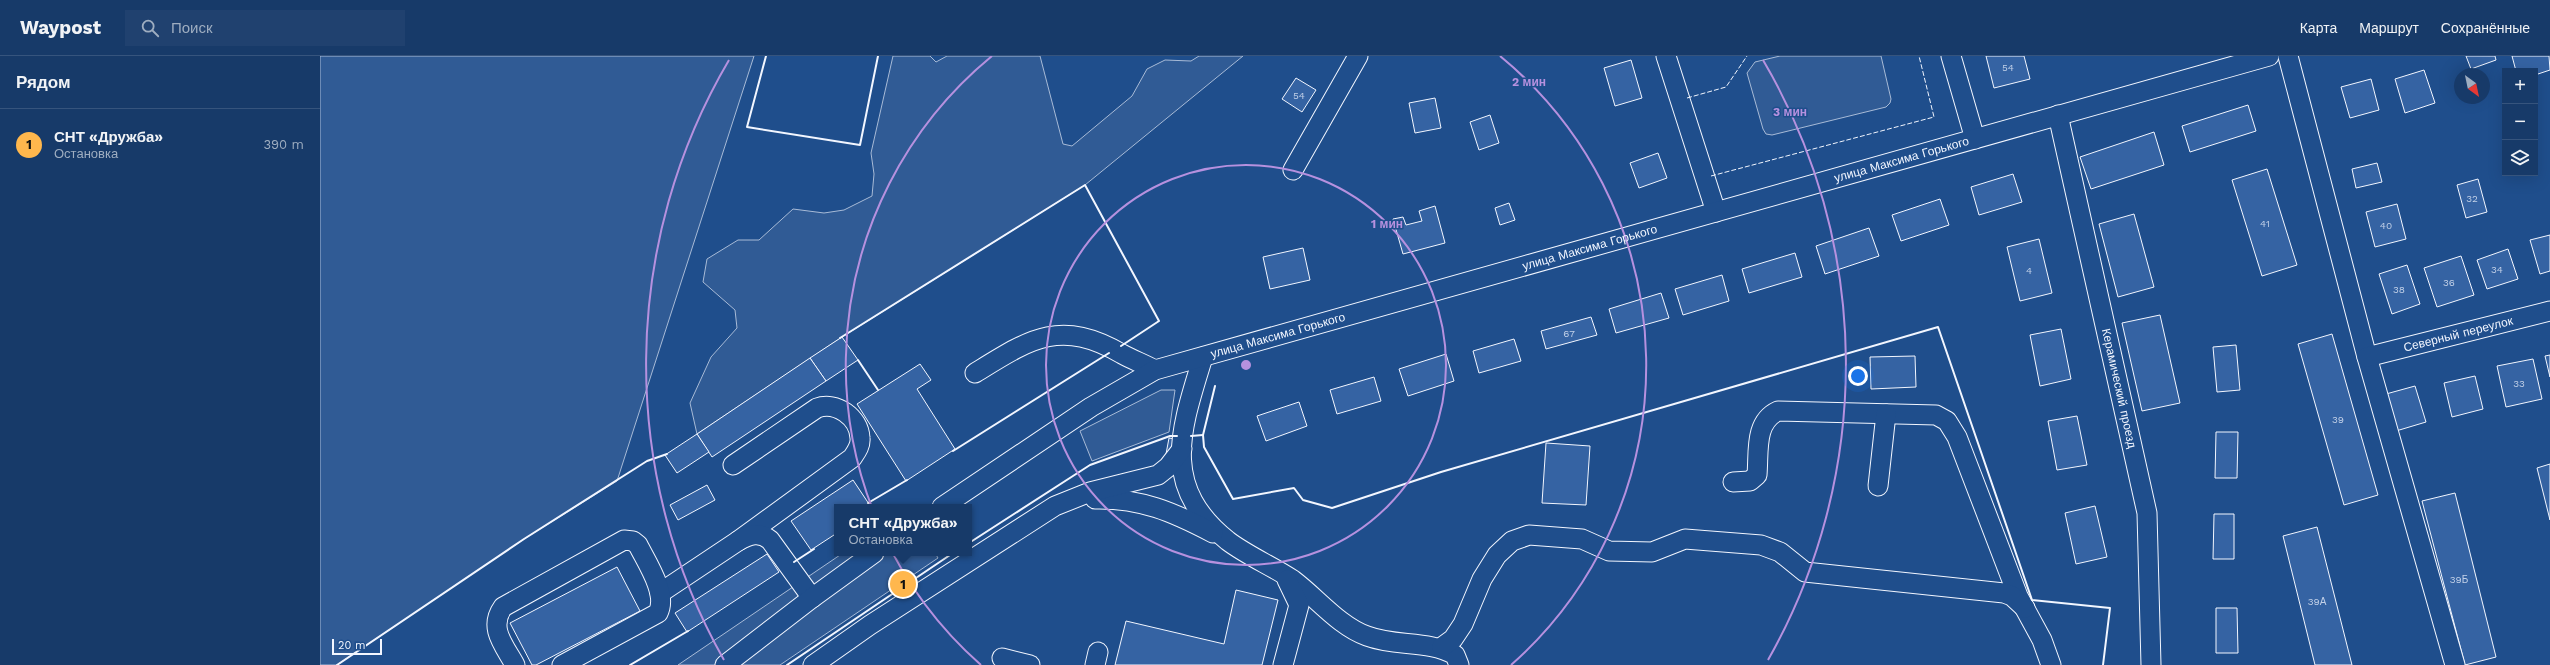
<!DOCTYPE html>
<html lang="ru">
<meta charset="utf-8">
<style>
body{margin:0;font-family:"Work Sans",sans-serif;background:#20416f;color:#f1f3f6}
.controls{position:absolute;right:12px;top:12px;display:grid;overflow:hidden;border-radius:0px;box-shadow:0 4px 16px #0002}
.controls button{width:36px;height:36px;display:grid;place-items:center;padding:0;border:0;border-bottom:1px solid #36547d;background:#173a69;color:#f1f3f6;font:20px sans-serif}
.compass{position:absolute;left:2134px;top:12px;width:36px;height:36px;border-radius:50%;background:#173a69;box-shadow:0 4px 16px #0002;rotate:147deg}
.scale{position:absolute;left:12px;bottom:10px;width:50px;box-sizing:border-box;padding-left:4px;border:2px solid #f2f6ff;border-top:0;font-size:11px;line-height:14px;white-space:nowrap;color:#f2f6ff;-webkit-text-stroke:3px #1f4e8c;paint-order:stroke}
.you{position:absolute;left:1538px;top:320px;width:14px;height:14px;margin:-10px;border:3px solid #fff;border-radius:50%;background:#1a73e8;box-shadow:0 0 0 6px #1a73e833}
.badge{display:grid;place-items:center;width:26px;height:26px;border-radius:50%;background:#ffb74d;color:#111;font-size:13px;font-weight:700}
.pin{position:absolute;translate:-50% -50%;border:2px solid #fff;box-shadow:0 1px 4px #0006}
.popup{position:absolute;left:514px;top:448px;width:138px;height:52px;box-sizing:border-box;display:grid;place-content:center;border-radius:0px;background:#173a69;filter:drop-shadow(0 1px 3px #0005);font-size:13px;white-space:nowrap;color:#9eadc0}
.popup b{font-size:15px;color:#f1f3f6}
.popup::after{content:'';position:absolute;left:50%;top:100%;margin-left:-8px;border:8px solid transparent;border-top-color:#173a69}
.list{margin:0;padding:0;list-style:none}
h2{display:flex;justify-content:space-between;align-items:center;height:52px;margin:0;padding:0 16px;font-size:17px}
h2 small{font-size:13px;font-weight:400;color:#9eadc0}
.list li{display:grid;grid-template-columns:26px 1fr auto;gap:12px;align-items:center;box-sizing:border-box;height:72px;padding:0 16px;border-top:1px solid #36547d}
.list b{display:block;font-size:15px;white-space:nowrap}
.list p{margin:0;font-size:13px;white-space:nowrap;color:#9eadc0}
.list em{font-size:13px;font-style:normal;color:#9eadc0}
.icon{flex:none;width:22px;height:22px;fill:none;stroke:currentColor;stroke-width:2;stroke-linecap:round;stroke-linejoin:round}
.map{position:relative;flex:none;width:2230px;height:609px;overflow:hidden}
header{display:flex;align-items:center;gap:24px;box-sizing:border-box;height:56px;padding:0 20px;background:#173a69;border-bottom:1px solid #36547d}
header strong{font-size:19px}
nav{display:flex;gap:22px;margin-inline-start:auto;font-size:14px}
.search{width:280px;height:36px;background:#20416f;display:flex;align-items:center;gap:10px;box-sizing:border-box;padding:0 14px;border-radius:0px;color:#9eadc0;font-size:15px}
main{display:flex}
aside{flex:1;background:#173a69}
.map>svg:first-child{display:block}
</style>
<header>
<strong>Waypost</strong>
<div class="search"><svg class="icon" aria-label="search" viewBox="0 0 24 24"><circle cx="10" cy="10" r="6"/><path d="M15 15l6 6"/></svg>Поиск</div>
<nav><a>Карта</a><a>Маршрут</a><a>Сохранённые</a></nav>
</header>
<main>
<aside>
<h2>Рядом<small></small></h2>
<ul class="list">
<li><span class="badge">1</span><div><b>СНТ «Дружба»</b><p>Остановка</p></div><em>390 m</em></li>
</ul>
</aside>
<div class="map">
<svg width="2230" height="609" viewBox="0 0 2230 609">
<rect width="100%" height="100%" fill="#1f4e8c"/>
<g fill="#305b95" stroke="#a8bbd7">
<polygon points="0,0 434,0 297,425 204,483 17,609 0,609"/>
<polygon points="573,0 610,0 616,6 627,0 720,0 743,88 752,90 812,40 827,13 845,4 871,5 879,0 923,0 765,129 522,281 377,378 370,347 391,301 417,272 415,254 383,226 387,203 418,184 439,184 473,153 504,157 524,154 552,140 554,118 551,97"/>
<polygon points="1460,0 1561,0 1571,43 1570,47 1566,51 1452,79 1446,78 1443,73 1427,17 1435,6"/>
<polygon points="841,334 855,334 849,376 772,405 760,375"/>
<polygon points="523,497 615,497 618,502 460,609 358,609"/>
</g>
<g fill="#3563a3" stroke="#f2f6ff">
<polygon points="1666,0 1704,0 1710,23 1674,32"/>
<polygon points="2146,0 2175,0 2176,4 2151,13"/>
<polygon points="2192,0 2229,0 2230,14 2215,19 2215,15 2196,15"/>
<polygon points="1311,4 1322,42 1295,50 1284,12"/>
<polygon points="2104,14 2115,47 2085,57 2075,23"/>
<polygon points="976,22 996,34 982,56 962,43"/>
<polygon points="2051,23 2059,54 2030,62 2021,31"/>
<polygon points="1115,42 1121,72 1095,77 1089,47"/>
<polygon points="1928,49 1936,75 1870,96 1862,70"/>
<polygon points="1170,59 1179,87 1159,94 1150,66"/>
<polygon points="1834,76 1844,109 1771,133 1760,101"/>
<polygon points="1338,97 1347,122 1319,132 1310,107"/>
<polygon points="2057,107 2062,126 2036,132 2032,113"/>
<polygon points="1947,113 1977,209 1942,220 1912,124"/>
<polygon points="1693,118 1702,146 1659,159 1651,131"/>
<polygon points="2158,123 2167,156 2146,162 2137,129"/>
<polygon points="1620,143 1629,169 1581,185 1572,159"/>
<polygon points="1189,147 1195,164 1180,169 1175,152"/>
<polygon points="2077,148 2086,183 2055,191 2046,156"/>
<polygon points="1115,150 1125,187 1083,198 1073,163 1083,161 1086,169 1102,165 1099,155"/>
<polygon points="1814,158 1834,231 1798,241 1779,168"/>
<polygon points="1549,172 1559,200 1505,218 1496,190"/>
<polygon points="2230,179 2230,215 2220,218 2210,184"/>
<polygon points="1719,183 1732,237 1700,245 1687,191"/>
<polygon points="983,192 990,224 950,233 943,201"/>
<polygon points="2188,193 2198,223 2167,233 2157,204"/>
<polygon points="1475,197 1482,221 1429,237 1422,213"/>
<polygon points="2141,200 2154,239 2117,251 2104,212"/>
<polygon points="2087,209 2100,248 2072,258 2059,218"/>
<polygon points="1402,219 1409,245 1363,259 1355,233"/>
<polygon points="1341,237 1349,262 1296,277 1289,253"/>
<polygon points="1840,259 1860,347 1822,355 1802,267"/>
<polygon points="1271,261 1277,279 1226,293 1221,275"/>
<polygon points="1741,273 1751,323 1720,330 1710,279"/>
<polygon points="2012,278 2058,439 2024,449 1978,288"/>
<polygon points="522,281 538,304 506,325 490,302"/>
<polygon points="1194,283 1201,305 1159,317 1153,295"/>
<polygon points="1916,289 1920,334 1897,336 1893,291"/>
<polygon points="1126,298 1134,325 1088,340 1079,313"/>
<polygon points="2230,299 2230,321 2225,300"/>
<polygon points="1595,300 1596,331 1551,333 1550,301"/>
<polygon points="490,302 506,325 392,401 377,378"/>
<polygon points="2213,303 2222,343 2186,351 2177,310"/>
<polygon points="600,308 611,324 597,333 635,393 586,425 537,348"/>
<polygon points="2155,320 2163,353 2132,361 2124,327"/>
<polygon points="1054,321 1061,345 1017,358 1010,334"/>
<polygon points="2095,330 2106,366 2076,375 2066,338"/>
<polygon points="979,346 987,370 946,385 937,360"/>
<polygon points="1757,360 1767,409 1737,414 1728,365"/>
<polygon points="1896,376 1918,376 1917,422 1895,422"/>
<polygon points="377,378 389,396 357,417 345,399"/>
<polygon points="849,382 856,383 852,399 846,398"/>
<polygon points="1226,387 1270,390 1266,449 1222,447"/>
<polygon points="2230,408 2230,464 2217,412"/>
<polygon points="533,424 551,451 517,451 517,477 491,494 471,465"/>
<polygon points="387,429 395,444 358,464 350,449"/>
<polygon points="2135,437 2176,601 2145,609 2102,445"/>
<polygon points="1775,450 1787,501 1756,508 1745,457"/>
<polygon points="1894,458 1914,458 1914,503 1893,503"/>
<polygon points="1997,471 2032,609 1995,609 1963,480"/>
<polygon points="447,498 459,516 367,576 355,557"/>
<polygon points="297,511 320,555 216,609 212,609 190,567"/>
<polygon points="916,534 958,544 942,609 795,609 806,565 904,588"/>
<polygon points="1896,552 1917,552 1918,597 1896,597"/>
</g>
<g fill="none" stroke-linecap="round" stroke-linejoin="round">
<g stroke="#f2f6ff" stroke-width="21">
<g id="minor">
<polyline points="1346,0 1396,156"/>
<polyline points="1631,0 1655,83"/>
<polyline points="1968,0 2047,301 2135,609"/>
<path id="s1" d="M 1738,59 L 1827,457 L 1831,609"/>
<polyline points="973,114 1038,0"/>
<path d="M 883,301 C 861,373 839,430 908,485 C 928,500 952,510 973,524 C 997,542 1019,570 1047,580 C 1076,591 1108,584 1135,599 L 1139,609"/>
<path id="s2" d="M 2047,301 L 2230,255"/>
<path d="M 655,317 C 710,283 740,262 802,298 C 813,304 824,308 835,314"/>
<path d="M 413,409 L 497,352 C 516,345 539,361 540,382 C 541,390 536,396 532,402 L 418,485"/>
<path d="M 1413,426 L 1430,425 L 1437,419 C 1439,396 1434,366 1458,355 L 1616,359 L 1627,365 L 1637,381 L 1698,540 L 1722,584 L 1731,609"/>
<polyline points="1558,430 1566,358"/>
<path d="M 775,443 C 821,442 853,456 893,477"/>
<path id="s3" d="M 622,451 L 771,351 L 835,314 L 1949,0"/>
<path d="M 340,537 L 418,485 C 429,479 439,475 450,484 L 492,542"/>
<polyline points="1122,591 1133,583 1143,568 1162,523 1177,499 1192,485 1209,479 1262,483 1289,495 1332,496 1365,483 1441,489 1460,496 1485,516 1684,537 1692,540 1705,552"/>
<polyline points="682,602 710,609"/>
<path d="M 195,609 C 184,589 168,572 183,551 L 304,484 L 313,485 L 318,489 C 327,507 348,538 338,557 L 242,609"/>
<polyline points="405,609 492,542 554,497"/>
<polyline points="493,609 550,569 735,450 770,436 838,419 848,411 862,393"/>
<polyline points="775,609 778,596"/>
<polyline points="963,609 979,549 967,524"/>
</g>
</g>
<use href="#minor" stroke="#1f4e8c" stroke-width="19"/>
<g stroke="#f2f6ff" stroke-width="1" stroke-dasharray="5 2" stroke-linecap="butt">
<polyline points="1367,42 1406,31 1427,0"/>
<polyline points="1391,120 1614,61 1599,0"/>
</g>
<g stroke="#f2f6ff" stroke-width="2">
<polyline points="446,0 427,71 540,89 558,0"/>
<polyline points="520,282 765,129 839,265 801,290"/>
<polyline points="538,304 558,334"/>
<polyline points="895,330 883,379 884,391 913,443 974,432 983,444 1012,452 1121,416 1618,271 1712,544 1790,552 1783,609"/>
<polyline points="871,380 883,379"/>
<polyline points="633,395 789,297"/>
<polyline points="550,449 548,447 587,424"/>
<polyline points="649,487 770,409 850,380 857,380"/>
<polyline points="474,506 494,493"/>
<polyline points="17,609 204,483 327,405 347,398"/>
<polyline points="310,609 368,575"/>
<polyline points="467,609 633,497"/>
</g>
</g>
<g fill="none" stroke="#b691df" stroke-width="2">
<circle cx="926" cy="309" r="200"/>
<path d="M661 609A400 400 0 0 1 672 0M1180 0A400 400 0 0 1 1191 609"/>
<path d="M404 604A600 600 0 0 1 409 4M1443 4A600 600 0 0 1 1448 604"/>
</g>
<g text-anchor="middle" dominant-baseline="central" stroke-width="3" stroke-linejoin="round" paint-order="stroke">
<g font-size="10" fill="#c3d1e8">
<text x="1688" y="11">54</text>
<text x="979" y="39">54</text>
<text x="2152" y="142">32</text>
<text x="1945" y="167">41</text>
<text x="2066" y="169">40</text>
<text x="2177" y="213">34</text>
<text x="1709" y="214">4</text>
<text x="2129" y="226">36</text>
<text x="2079" y="233">38</text>
<text x="1249" y="277">67</text>
<text x="2199" y="327">33</text>
<text x="2018" y="363">39</text>
<text x="2139" y="523">39Б</text>
<text x="1997" y="545">39А</text>
</g>
<g font-size="12" fill="#f2f6ff" stroke="#1f4e8c">
<text stroke="none"><textPath href="#s3" startOffset="1029">улица Максима Горького</textPath></text>
<text stroke="none"><textPath href="#s3" startOffset="705">улица Максима Горького</textPath></text>
<text stroke="none"><textPath href="#s2" startOffset="94">Северный переулок</textPath></text>
<text stroke="none"><textPath href="#s3" startOffset="381">улица Максима Горького</textPath></text>
<text stroke="none"><textPath href="#s1" startOffset="280">Керамический проезд</textPath></text>
</g>
</g>
<circle cx="926" cy="309" r="6" fill="#b691df" stroke="#1f4e8c" stroke-width="2"/>
<g font-size="12" text-anchor="middle" font-weight="bold" fill="#b691df" stroke="#1f4e8c" stroke-width="3" stroke-linejoin="round" paint-order="stroke">
<text x="1209" y="30">2 мин</text>
<text x="1470" y="60">3 мин</text>
<text x="1067" y="172">1 мин</text>
</g>
</svg>
<div class="controls">
<button>+</button>
<button>−</button>
<button><svg class="icon" aria-label="layers" viewBox="0 0 24 24"><path d="M12 4l9 5-9 5-9-5zM3 14l9 5 9-5"/></svg></button>
</div>
<svg class="compass" viewBox="-18 -18 36 36"><path d="M0-13l5 13h-10z" fill="#e53935"/><path d="M0 13l5-13h-10z" fill="#9eadc0"/></svg>
<div class="scale">20 m</div>
<div class="you"></div>
<div class="pin badge" style="left:583px;top:528px">1</div>
<div class="popup"><b>СНТ «Дружба»</b>Остановка</div>
</div>
</main>
